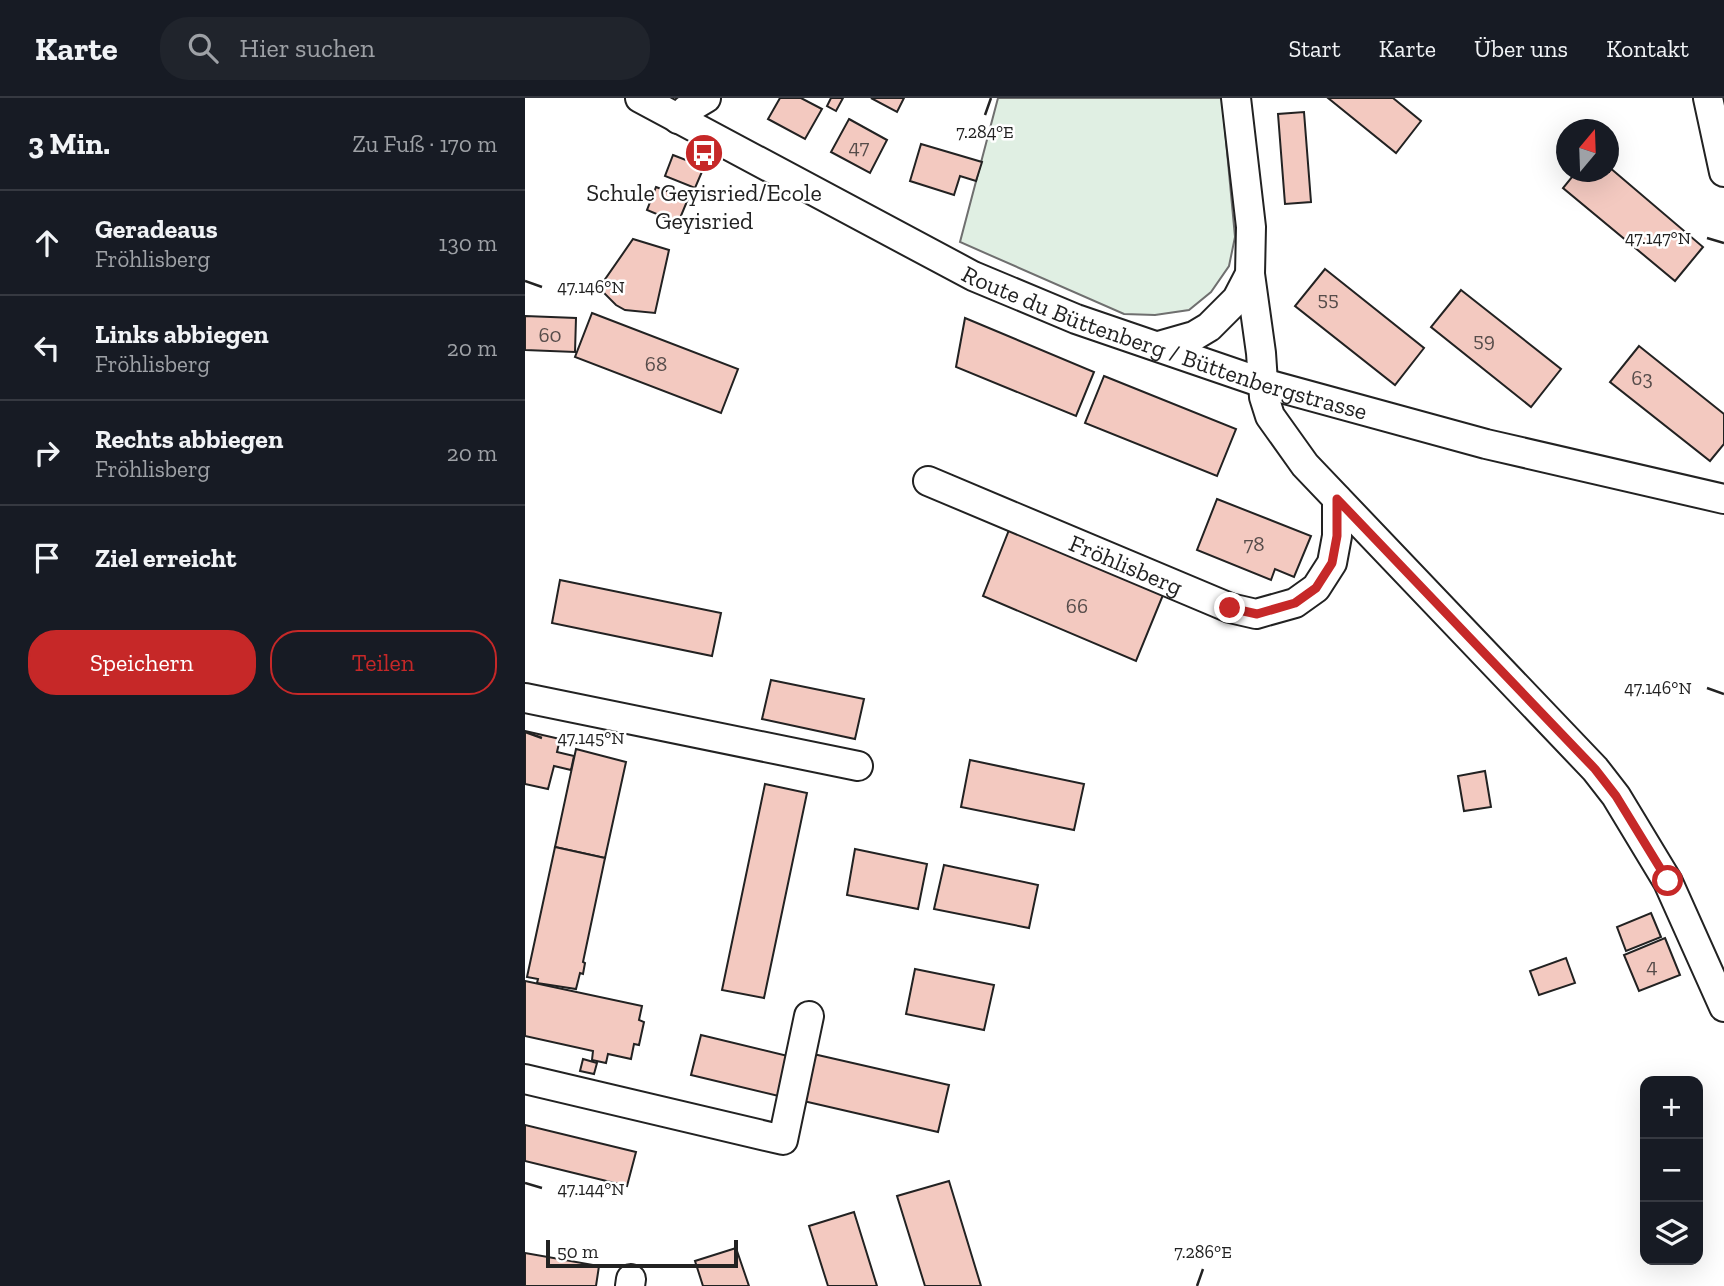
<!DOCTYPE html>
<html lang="de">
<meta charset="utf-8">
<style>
body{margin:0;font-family:"Zilla Slab",serif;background:#20242c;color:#f1f3f6}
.controls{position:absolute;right:21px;bottom:21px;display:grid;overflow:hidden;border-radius:14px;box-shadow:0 7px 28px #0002}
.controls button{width:63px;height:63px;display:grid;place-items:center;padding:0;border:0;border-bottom:2px solid #363941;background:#171b24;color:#f1f3f6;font:35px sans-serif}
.compass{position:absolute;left:1031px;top:21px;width:63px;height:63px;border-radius:50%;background:#171b24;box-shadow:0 7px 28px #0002;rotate:19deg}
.scale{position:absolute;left:21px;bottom:18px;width:192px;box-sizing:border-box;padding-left:7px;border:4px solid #222;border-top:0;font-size:19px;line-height:24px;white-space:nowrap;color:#222;-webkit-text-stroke:5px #fff;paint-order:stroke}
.stop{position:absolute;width:21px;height:21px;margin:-16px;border:5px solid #c62828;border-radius:50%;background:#fff}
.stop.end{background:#c62828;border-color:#fff;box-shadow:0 2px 7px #0008}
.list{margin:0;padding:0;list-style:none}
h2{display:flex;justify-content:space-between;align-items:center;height:91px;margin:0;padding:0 28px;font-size:30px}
h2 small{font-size:23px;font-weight:400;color:#9ea1a6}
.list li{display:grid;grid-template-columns:46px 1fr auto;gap:21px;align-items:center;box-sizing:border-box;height:105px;padding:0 28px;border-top:2px solid #363941}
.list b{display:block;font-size:26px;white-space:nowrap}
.list p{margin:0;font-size:23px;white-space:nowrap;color:#9ea1a6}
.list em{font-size:23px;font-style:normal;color:#9ea1a6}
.actions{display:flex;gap:14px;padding:21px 28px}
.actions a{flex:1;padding:16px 0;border:2px solid #c62828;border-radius:28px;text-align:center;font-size:24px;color:#c62828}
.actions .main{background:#c62828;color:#fff}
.icon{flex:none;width:38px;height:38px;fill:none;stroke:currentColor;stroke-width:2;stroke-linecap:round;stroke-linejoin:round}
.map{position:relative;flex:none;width:1199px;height:1188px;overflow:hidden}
header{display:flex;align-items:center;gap:42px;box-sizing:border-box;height:98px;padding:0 35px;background:#171b24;border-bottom:2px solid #363941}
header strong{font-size:33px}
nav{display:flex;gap:38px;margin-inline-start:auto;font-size:24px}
.search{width:490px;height:63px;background:#20242c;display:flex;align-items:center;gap:18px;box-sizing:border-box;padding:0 24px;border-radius:28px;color:#9ea1a6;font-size:26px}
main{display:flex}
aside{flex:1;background:#171b24}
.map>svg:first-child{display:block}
</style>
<header>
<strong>Karte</strong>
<div class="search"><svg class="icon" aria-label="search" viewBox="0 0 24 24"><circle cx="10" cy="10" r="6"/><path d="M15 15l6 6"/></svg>Hier suchen</div>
<nav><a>Start</a><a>Karte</a><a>Über uns</a><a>Kontakt</a></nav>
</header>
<main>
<aside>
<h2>3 Min.<small>Zu Fuß · 170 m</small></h2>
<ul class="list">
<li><svg class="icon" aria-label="ahead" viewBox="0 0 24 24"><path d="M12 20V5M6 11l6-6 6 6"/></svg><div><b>Geradeaus</b><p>Fröhlisberg</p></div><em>130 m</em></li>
<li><svg class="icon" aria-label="left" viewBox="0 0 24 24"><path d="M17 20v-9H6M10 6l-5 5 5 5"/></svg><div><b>Links abbiegen</b><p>Fröhlisberg</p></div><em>20 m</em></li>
<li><svg class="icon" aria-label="right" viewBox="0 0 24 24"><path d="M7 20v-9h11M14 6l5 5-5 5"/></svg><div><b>Rechts abbiegen</b><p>Fröhlisberg</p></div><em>20 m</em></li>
<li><svg class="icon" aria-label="arrive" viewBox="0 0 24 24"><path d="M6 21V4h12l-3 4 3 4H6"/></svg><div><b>Ziel erreicht</b></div></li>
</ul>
<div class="actions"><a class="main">Speichern</a><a>Teilen</a></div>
</aside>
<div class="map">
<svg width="1199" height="1188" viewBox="0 0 1199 1188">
<rect width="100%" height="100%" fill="#fff"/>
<polygon fill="#e0efe3" stroke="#6f6f6f" stroke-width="2" points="473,0 697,0 710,139 704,168 686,194 664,212 630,217 599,216 435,144"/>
<g fill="#f3c9c0" stroke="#222" stroke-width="2">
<polygon points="255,0 276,0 297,11 280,41 243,21"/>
<polygon points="306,0 318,0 311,13 302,8"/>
<polygon points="346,0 379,0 372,14"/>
<polygon points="803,0 868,0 896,23 871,55"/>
<polygon points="779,14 786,104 760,106 753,16"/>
<polygon points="324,21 362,42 345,75 306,54"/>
<polygon points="396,46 457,64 451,83 435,78 429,97 385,83"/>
<polygon points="148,57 179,69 170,90 140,78"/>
<polygon points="1084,69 1178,149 1150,183 1038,90 1051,74 1084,74"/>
<polygon points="131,89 163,101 153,125 122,112"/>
<polygon points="108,141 144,152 130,215 100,212 91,207 74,190"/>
<polygon points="800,171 899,250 870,287 770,208"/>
<polygon points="936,192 1036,271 1006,309 906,229"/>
<polygon points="67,215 213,271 196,315 50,259"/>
<polygon points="0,218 51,220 50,254 0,252"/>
<polygon points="440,220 569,274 551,318 431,269"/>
<polygon points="1114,248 1199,316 1199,346 1185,363 1085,284"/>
<polygon points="579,278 711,331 692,378 560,325"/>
<polygon points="692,401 786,438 769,479 750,471 746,482 672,452"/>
<polygon points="484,432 638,497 611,563 458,498"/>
<polygon points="35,482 196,515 187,558 27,525"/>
<polygon points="246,582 339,601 330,641 237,621"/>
<polygon points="0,633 35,641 32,654 49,658 46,672 29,668 23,691 0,686"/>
<polygon points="51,651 101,664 80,760 30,749"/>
<polygon points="445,662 559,686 549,732 436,709"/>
<polygon points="960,673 966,709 939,713 933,678"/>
<polygon points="240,686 282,695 239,900 197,892"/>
<polygon points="30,749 80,760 58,864 60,865 58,876 55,875 51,891 12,885 13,881 2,879"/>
<polygon points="330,751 402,766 393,811 322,797"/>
<polygon points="419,767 513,787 504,830 409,811"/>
<polygon points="1126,815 1136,839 1101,853 1092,829"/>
<polygon points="1140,840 1155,877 1114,893 1099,857"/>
<polygon points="1041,860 1050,885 1014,897 1005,873"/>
<polygon points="390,871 469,887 459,932 381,916"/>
<polygon points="0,883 117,908 114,922 119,924 114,947 109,946 106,961 83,956 81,965 67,962 68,953 0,938"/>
<polygon points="176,937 271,960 262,1000 166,977"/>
<polygon points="284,955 424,987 413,1034 274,1002"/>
<polygon points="58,961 72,965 69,976 55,973"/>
<polygon points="0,1027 111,1054 102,1088 0,1063"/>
<polygon points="424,1083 456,1188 400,1188 372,1098"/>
<polygon points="329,1114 352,1188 303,1188 284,1128"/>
<polygon points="211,1150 224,1188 178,1188 170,1163"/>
<polygon points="0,1155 74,1168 71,1188 0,1188"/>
</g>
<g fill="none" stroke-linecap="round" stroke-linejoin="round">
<g stroke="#222" stroke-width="32">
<g id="minor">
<path id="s1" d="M 115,0 L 448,178 L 551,221 L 738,285 L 961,346 L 1199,401"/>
<polyline points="1183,0 1199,74"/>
<polyline points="153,21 161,12 181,0"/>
<polyline points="725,176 736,255 739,299 745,318 780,367 1070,671 1091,698 1143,784 1199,909"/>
<polyline points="634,248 669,238 684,229 712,201 725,176 726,129 711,0"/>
<path id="s2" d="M 403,383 L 705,510 L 731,516 L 770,505 L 791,490 L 807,465 L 812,438 L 812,401"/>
<polyline points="0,600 333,668"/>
<polyline points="0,981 258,1042 284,918"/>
<polyline points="105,1188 106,1181"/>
</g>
</g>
<use href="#minor" stroke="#fff" stroke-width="28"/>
</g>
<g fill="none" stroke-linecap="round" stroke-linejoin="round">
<polyline stroke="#c62828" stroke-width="9" points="705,510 732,516 770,505 791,490 807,465 812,438 812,401 1070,671 1091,698 1143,783"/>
</g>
<path fill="none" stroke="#222" stroke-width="2.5" d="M 460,17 L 466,0M 1182,140 L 1199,145M 0,183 L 17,189M 1182,590 L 1199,596M 0,634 L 17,640M 0,1085 L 17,1090M 672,1188 L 678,1171"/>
<defs>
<g id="bus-disc" transform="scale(2.0125)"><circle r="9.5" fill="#c62828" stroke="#fff"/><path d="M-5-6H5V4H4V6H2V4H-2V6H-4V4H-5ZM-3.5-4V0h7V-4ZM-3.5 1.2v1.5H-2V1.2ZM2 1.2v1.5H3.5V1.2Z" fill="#fff"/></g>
</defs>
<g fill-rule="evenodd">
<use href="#bus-disc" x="179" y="55"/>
</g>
<g text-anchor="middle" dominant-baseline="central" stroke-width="5" stroke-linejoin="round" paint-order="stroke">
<g font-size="21" fill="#564c4a">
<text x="334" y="48">47</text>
<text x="803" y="200">55</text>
<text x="25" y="236">60</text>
<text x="959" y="241">59</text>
<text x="131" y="265">68</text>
<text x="1117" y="279">63</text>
<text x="729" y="445">78</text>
<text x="552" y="507">66</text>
<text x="1127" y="867">4</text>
</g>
<g font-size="24" fill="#222" stroke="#fff">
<text x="179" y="94">Schule Geyisried/Ecole<tspan x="179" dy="28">Geyisried</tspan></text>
</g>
<g font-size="24" fill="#222" stroke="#fff">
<text stroke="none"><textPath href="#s1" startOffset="581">Route du Büttenberg / Büttenbergstrasse</textPath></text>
<text stroke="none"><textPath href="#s2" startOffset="215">Fröhlisberg</textPath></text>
</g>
</g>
<g font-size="18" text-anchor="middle" fill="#222" stroke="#fff" stroke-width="5" stroke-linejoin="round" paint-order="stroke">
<text x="460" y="40">7.284°E</text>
<text x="1133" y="146">47.147°N</text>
<text x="66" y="195">47.146°N</text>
<text x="1133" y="596">47.146°N</text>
<text x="66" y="646">47.145°N</text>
<text x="66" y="1097">47.144°N</text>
<text x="678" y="1160">7.286°E</text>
</g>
</svg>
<div class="controls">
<button>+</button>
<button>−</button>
<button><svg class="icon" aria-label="layers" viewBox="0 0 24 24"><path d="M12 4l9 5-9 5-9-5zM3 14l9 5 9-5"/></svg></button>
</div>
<svg class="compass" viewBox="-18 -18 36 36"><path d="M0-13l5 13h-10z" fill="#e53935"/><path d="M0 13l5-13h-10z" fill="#9ea1a6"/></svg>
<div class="scale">50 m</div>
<div class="stop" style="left:1143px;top:783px"></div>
<div class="stop end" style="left:705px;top:510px"></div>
</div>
</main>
